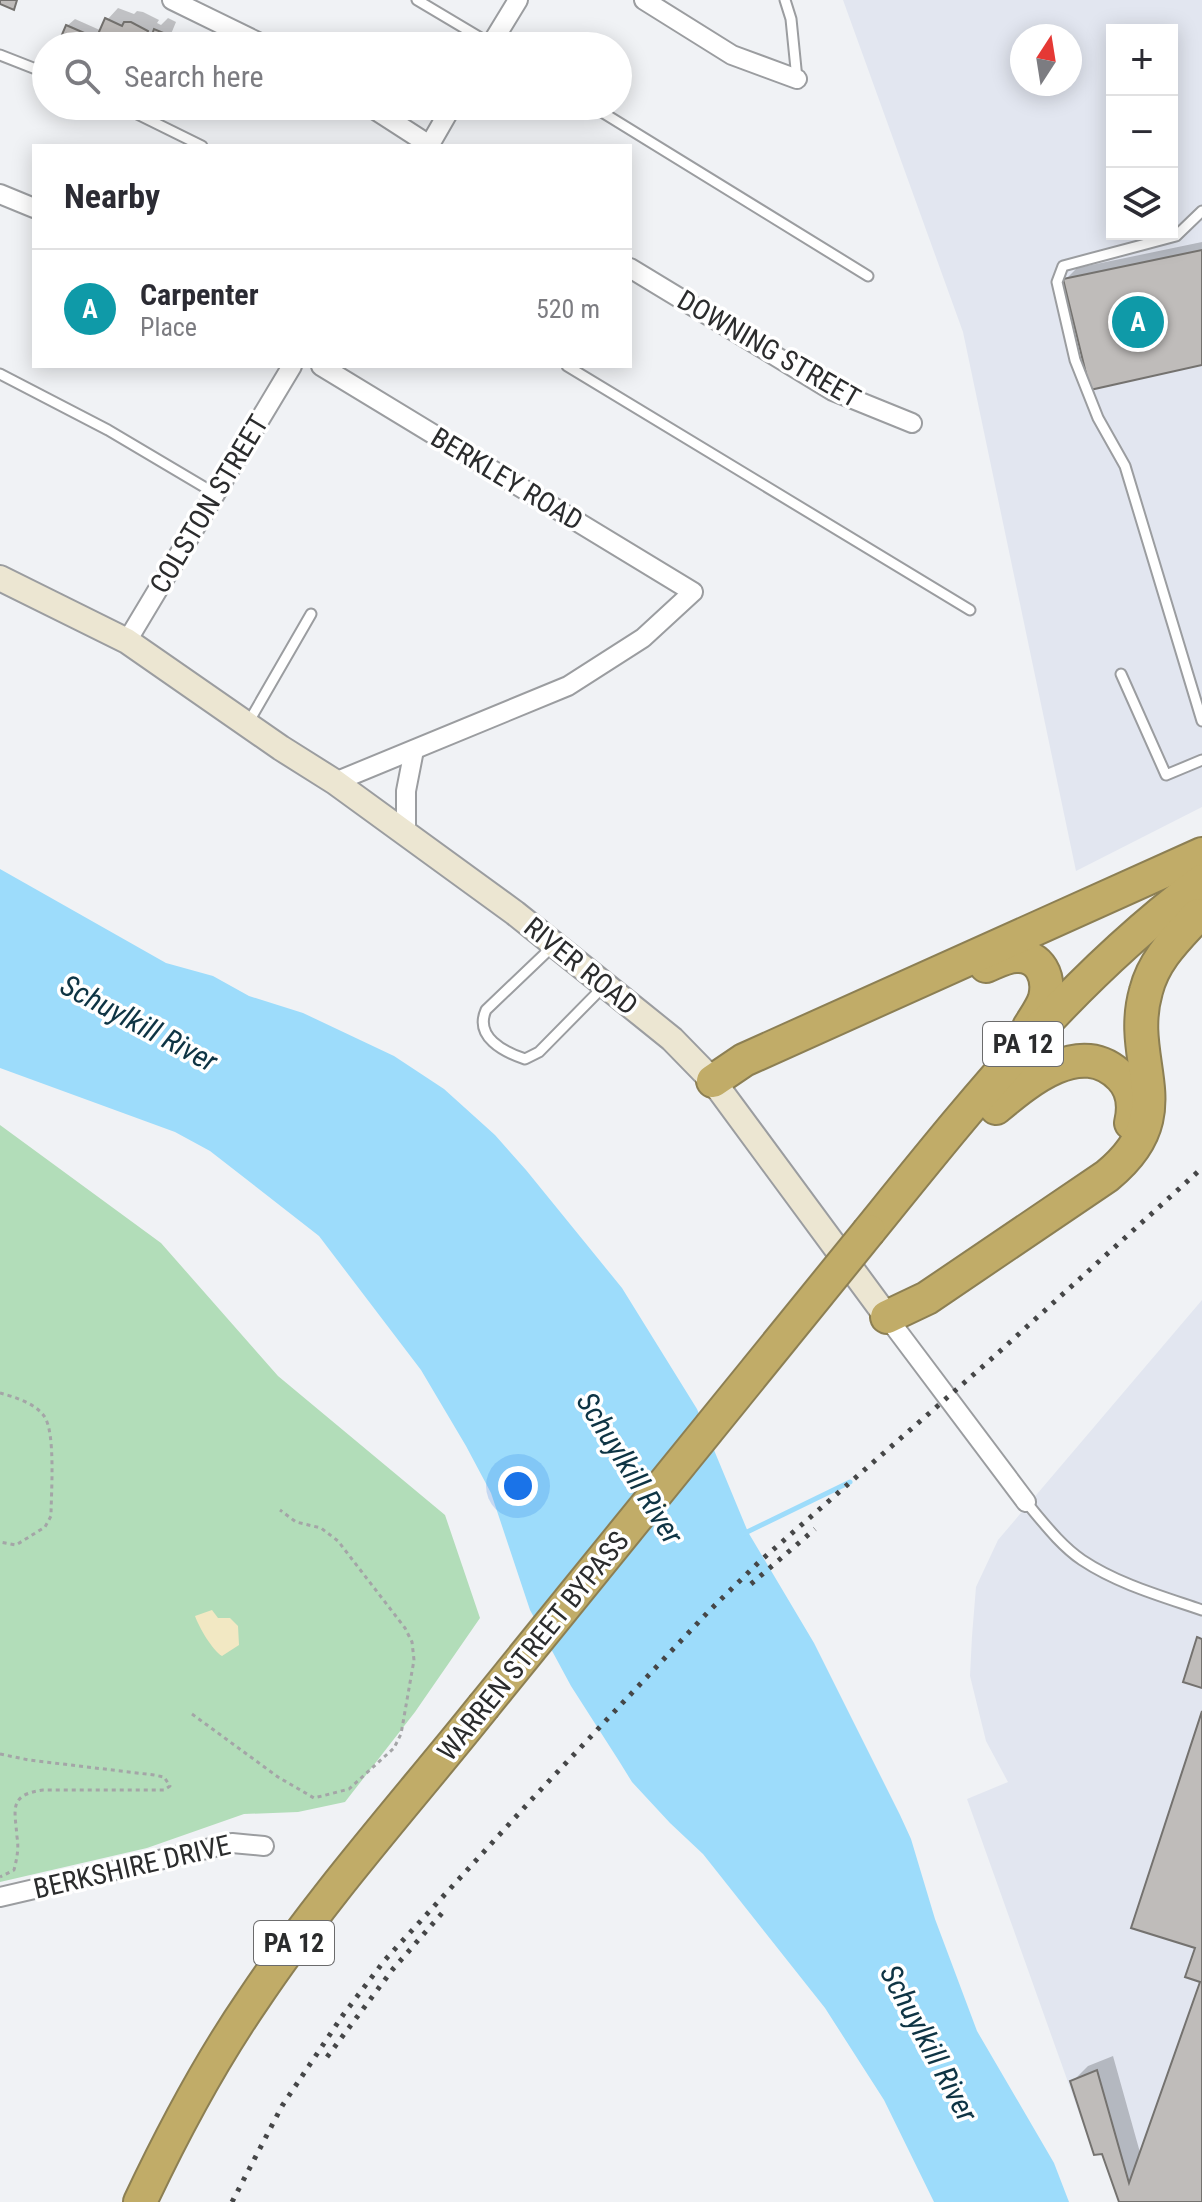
<!DOCTYPE html>
<meta charset="utf-8">
<style>
body{margin:0;font-family:"Roboto Condensed",sans-serif;background:#f2f2f3;color:#2b2b33}
.controls{position:absolute;right:24px;top:24px;display:grid;overflow:hidden;border-radius:0px;box-shadow:0 4px 20px #0003}
.controls button{width:72px;height:72px;display:grid;place-items:center;padding:0;border:0;border-bottom:2px solid #e1e1e2;background:#fff;color:#2b2b33;font:40px sans-serif}
.compass{position:absolute;left:1010px;top:24px;width:72px;height:72px;border-radius:50%;background:#fff;box-shadow:0 4px 20px #0003;rotate:12deg}
.you{position:absolute;left:518px;top:1486px;width:28px;height:28px;margin:-20px;border:6px solid #fff;border-radius:50%;background:#1a73e8;box-shadow:0 0 0 12px #1a73e833}
.badge{display:grid;place-items:center;width:52px;height:52px;border-radius:50%;background:#0f766e;color:#fff;font-size:26px;font-weight:700}
.pin{position:absolute;translate:-50% -50%;border:4px solid #fff;box-shadow:0 2px 8px #0006}
.list{margin:0;padding:0;list-style:none}
h2{display:flex;justify-content:space-between;align-items:center;height:104px;margin:0;padding:0 32px;font-size:34px}
h2 small{font-size:26px;font-weight:400;color:#7c7c81}
.list li{display:grid;grid-template-columns:52px 1fr auto;gap:24px;align-items:center;box-sizing:border-box;height:120px;padding:0 32px;border-top:2px solid #e1e1e2}
.list b{display:block;font-size:30px;white-space:nowrap}
.list p{margin:0;font-size:26px;white-space:nowrap;color:#7c7c81}
.list em{font-size:26px;font-style:normal;color:#7c7c81}
.icon{flex:none;width:44px;height:44px;fill:none;stroke:currentColor;stroke-width:2;stroke-linecap:round;stroke-linejoin:round}
.map{position:relative;flex:none;width:1202px;height:2202px;overflow:hidden}
.search{position:absolute;background:#fff;box-shadow:0 4px 20px #0003;left:32px;top:32px;width:600px;height:88px;display:flex;align-items:center;gap:20px;box-sizing:border-box;padding:0 28px;border-radius:44px;color:#7c7c81;font-size:30px}
.panel{position:absolute;background:#fff;box-shadow:0 4px 20px #0003;left:32px;top:144px;width:600px;height:224px;border-radius:0px}
.map>svg:first-child{display:block}
</style>
<div class="map">
<svg width="1202" height="2202" viewBox="0 0 1202 2202">
<rect width="100%" height="100%" fill="#f0f2f5"/>
<g fill="#e2e6f0" fill-rule="evenodd">
<path d="M 843,0 L 1202,0 L 1202,807 L 1076,871 L 963,332 ZM 1112,30 L 1172,30 L 1172,234 L 1112,234 ZM 1022,36 L 1070,36 L 1070,84 L 1022,84 Z"/>
<polygon points="1202,1300 1202,2202 1119,2202 1102,2154 1094,2155 967,1799 1008,1782 986,1741 970,1676 972,1636 976,1587 998,1540"/>
</g>
<polygon fill="#b2ddb9" points="0,1125 161,1243 278,1376 445,1515 480,1618 415,1712 345,1802 298,1812 244,1814 147,1848 0,1882"/>
<path fill="#f2e8c3" d="M 212,1610 L 218,1618 L 230,1618 L 238,1626 L 239,1645 L 222,1656 C 212,1650 199,1627 195,1616 Z"/>
<polygon fill="#9ddcfb" points="0,869 166,963 213,976 249,996 303,1013 394,1056 444,1089 495,1135 526,1170 622,1288 697,1409 748,1532 814,1643 900,1815 911,1839 935,1919 977,2031 1054,2163 1069,2202 934,2202 884,2100 825,2008 703,1854 670,1823 632,1782 619,1761 571,1686 530,1610 491,1493 466,1446 421,1370 319,1236 210,1151 175,1132 0,1068"/>
<g fill="#0003">
<polygon points="118,8 134,14 137,11 143,12 159,20 157,23 161,25 168,18 176,22 166,46 103,46 104,42 98,40 96,46 67,46 60,43 67,26 75,19 102,31 107,20"/>
<polygon points="1202,242 1202,363 1065,280 1077,268"/>
<polygon points="1202,1983 1202,2202 1121,2202 1103,2152 1072,2082 1088,2066 1113,2056 1141,2156"/>
</g>
<g fill="none" stroke-linecap="round" stroke-linejoin="round">
<polyline stroke="#9ddcfb" stroke-width="5" points="743,1534 850,1482"/>
</g>
<g fill="#bfbcba" stroke="#74726f" stroke-width="2">
<polygon points="0,0 17,0 14,10 0,4"/>
<polygon points="105,18 122,26 124,22 131,22 148,31 147,35 151,37 154,29 166,34 161,46 101,46 102,44 95,41"/>
<polygon points="66,25 96,38 93,46 58,44"/>
<polygon points="1202,250 1202,365 1090,390 1063,279"/>
<polygon points="1197,1637 1202,1639 1202,1688 1183,1682"/>
<polygon points="1202,1711 1202,2202 1119,2202 1102,2154 1094,2155 1070,2081 1097,2070 1129,2183 1200,1982 1185,1977 1195,1948 1131,1928"/>
</g>
<g fill="none" stroke-linecap="round" stroke-linejoin="round">
<g stroke="#9b9da0" stroke-width="13">
<g id="lane">
<polyline points="417,0 491,44"/>
<polyline points="785,0 791,19 797,79"/>
<polyline points="0,55 46,73"/>
<polyline points="121,106 202,146"/>
<polyline points="592,106 868,276"/>
<polyline points="1202,211 1176,236 1063,266 1057,282 1075,360 1098,418 1125,466 1202,721"/>
<polyline points="567,366 970,610"/>
<polyline points="0,374 108,430 216,494"/>
<polyline points="1121,674 1166,775 1202,760"/>
<polyline points="247,725 311,614"/>
<path d="M 552,947 L 486,1010 C 474,1037 504,1052 525,1059 L 539,1052 L 605,985"/>
<path d="M 1026,1502 C 1043,1522 1060,1545 1082,1560 C 1118,1584 1161,1596 1202,1610"/>
</g>
</g>
<g stroke="#9b9da0" stroke-width="22">
<g id="street">
<polyline points="172,0 266,46"/>
<polyline points="644,0 732,55 797,79"/>
<polyline points="490,46 518,0"/>
<polyline points="369,106 431,146"/>
<polyline points="429,146 452,106"/>
<polyline points="0,194 34,208"/>
<polyline points="630,268 833,391 912,423"/>
<polyline points="321,366 693,592 643,638 568,686 335,782"/>
<polyline points="127,641 292,366"/>
<polyline points="406,833 406,791 414,750"/>
<polyline points="887,1317 1026,1502"/>
<polyline points="0,1897 232,1843 264,1846"/>
</g>
</g>
<g stroke="#9b9da0" stroke-width="28">
<polyline id="secondary" points="0,578 127,641 281,748 335,782 515,913 641,1014 672,1039 713,1081 887,1317"/>
</g>
<g stroke="#8c7f53" stroke-width="36">
<g id="highway">
<path d="M 986,966 C 996,962 1006,956 1017,956 C 1040,955 1050,977 1045,998 C 1042,1008 1035,1017 1029,1027"/>
<polyline points="713,1081 744,1060 1202,854"/>
<path d="M 996,1108 C 1027,1082 1081,1036 1121,1077 C 1133,1089 1135,1106 1131,1123"/>
<path d="M 869,1231 C 971,1105 1071,978 1202,881"/>
<path d="M 887,1317 L 927,1298 L 1107,1176 C 1185,1112 1125,1064 1146,991 C 1154,959 1177,938 1198,915"/>
<path d="M 140,2202 C 173,2132 209,2064 253,2000 C 321,1898 406,1803 483,1707"/>
</g>
</g>
<g stroke="#a4a5a7" stroke-width="3" stroke-dasharray="4 4" stroke-linecap="butt">
<path d="M 0,1393 C 14,1397 35,1403 44,1416 C 56,1432 51,1495 51,1516 L 45,1527 L 16,1545 L 0,1542"/>
<polyline points="192,1714 278,1777 314,1798 349,1789 394,1748 401,1734 414,1660 412,1642 405,1628 338,1541 321,1528 296,1522 280,1510"/>
<path d="M 0,1754 L 29,1760 L 154,1775 L 164,1777 L 170,1786 L 164,1790 L 43,1790 C 8,1795 15,1809 17,1837 C 19,1848 17,1858 14,1870 L 0,1877"/>
</g>
<use href="#lane" stroke="#fff" stroke-width="9"/>
<use href="#street" stroke="#fff" stroke-width="18"/>
<use href="#secondary" stroke="#ece6d2" stroke-width="24"/>
<use href="#highway" stroke="#c1ac68" stroke-width="32"/>
<g stroke="#454647" stroke-width="5" stroke-dasharray="4 8" stroke-linecap="butt">
<polyline points="751,1584 815,1529"/>
<polyline points="327,2057 393,1969 444,1911"/>
<polyline points="232,2202 282,2106 343,2015 384,1961 533,1798 709,1611 759,1562 989,1361 1202,1168"/>
</g>
<g stroke="#8c7f53" stroke-width="36" stroke-linecap="butt">
<polyline id="highway-bridge" points="483,1707 869,1231"/>
</g>
<use href="#highway-bridge" stroke="#c1ac68" stroke-width="32"/>
</g>
<g text-anchor="middle" dominant-baseline="central" stroke-width="7" stroke-linejoin="round" paint-order="stroke">
<g fill="#fff" stroke="#6b6b6c" stroke-width="2">
<rect x="983" y="1022" width="80" height="44" rx="6"/>
<rect x="254" y="1921" width="80" height="44" rx="6"/>
</g>
<g font-size="26" font-weight="bold" fill="#2b2c2d">
<text x="1023" y="1044">PA 12</text>
<text x="294" y="1943">PA 12</text>
</g>
<g font-size="28" fill="#2b2c2d" stroke="#fff">
<text transform="translate(769 349) rotate(30)">DOWNING STREET</text>
<text transform="translate(507 479) rotate(31)">BERKLEY ROAD</text>
<text transform="translate(209 504) rotate(-59)">COLSTON STREET</text>
<text transform="translate(581 966) rotate(39)">RIVER ROAD</text>
<text transform="translate(533 1646) rotate(-51)">WARREN STREET BYPASS</text>
<text transform="translate(132 1867) rotate(-13)">BERKSHIRE DRIVE</text>
</g>
<g font-size="30" font-style="italic" fill="#0e3444" stroke="#fff">
<text transform="translate(139 1023) rotate(28)">Schuylkill River</text>
<text transform="translate(630 1468) rotate(58)">Schuylkill River</text>
<text transform="translate(929 2043) rotate(62)">Schuylkill River</text>
</g>
</g>
</svg>
<div class="controls">
<button>+</button>
<button>−</button>
<button><svg class="icon" aria-label="layers" viewBox="0 0 24 24"><path d="M12 4l9 5-9 5-9-5zM3 14l9 5 9-5"/></svg></button>
</div>
<svg class="compass" viewBox="-18 -18 36 36"><path d="M0-13l5 13h-10z" fill="#e53935"/><path d="M0 13l5-13h-10z" fill="#7c7c81"/></svg>
<div class="you"></div>
<div class="pin badge" style="left:1138px;top:322px;background:#0f9aa8">A</div>
<div class="search"><svg class="icon" aria-label="search" viewBox="0 0 24 24"><circle cx="10" cy="10" r="6"/><path d="M15 15l6 6"/></svg>Search here</div>
<section class="panel">
<h2>Nearby<small></small></h2>
<ul class="list">
<li><span class="badge" style="background:#0f9aa8">A</span><div><b>Carpenter</b><p>Place</p></div><em>520 m</em></li>
</ul>
</section>
</div>
